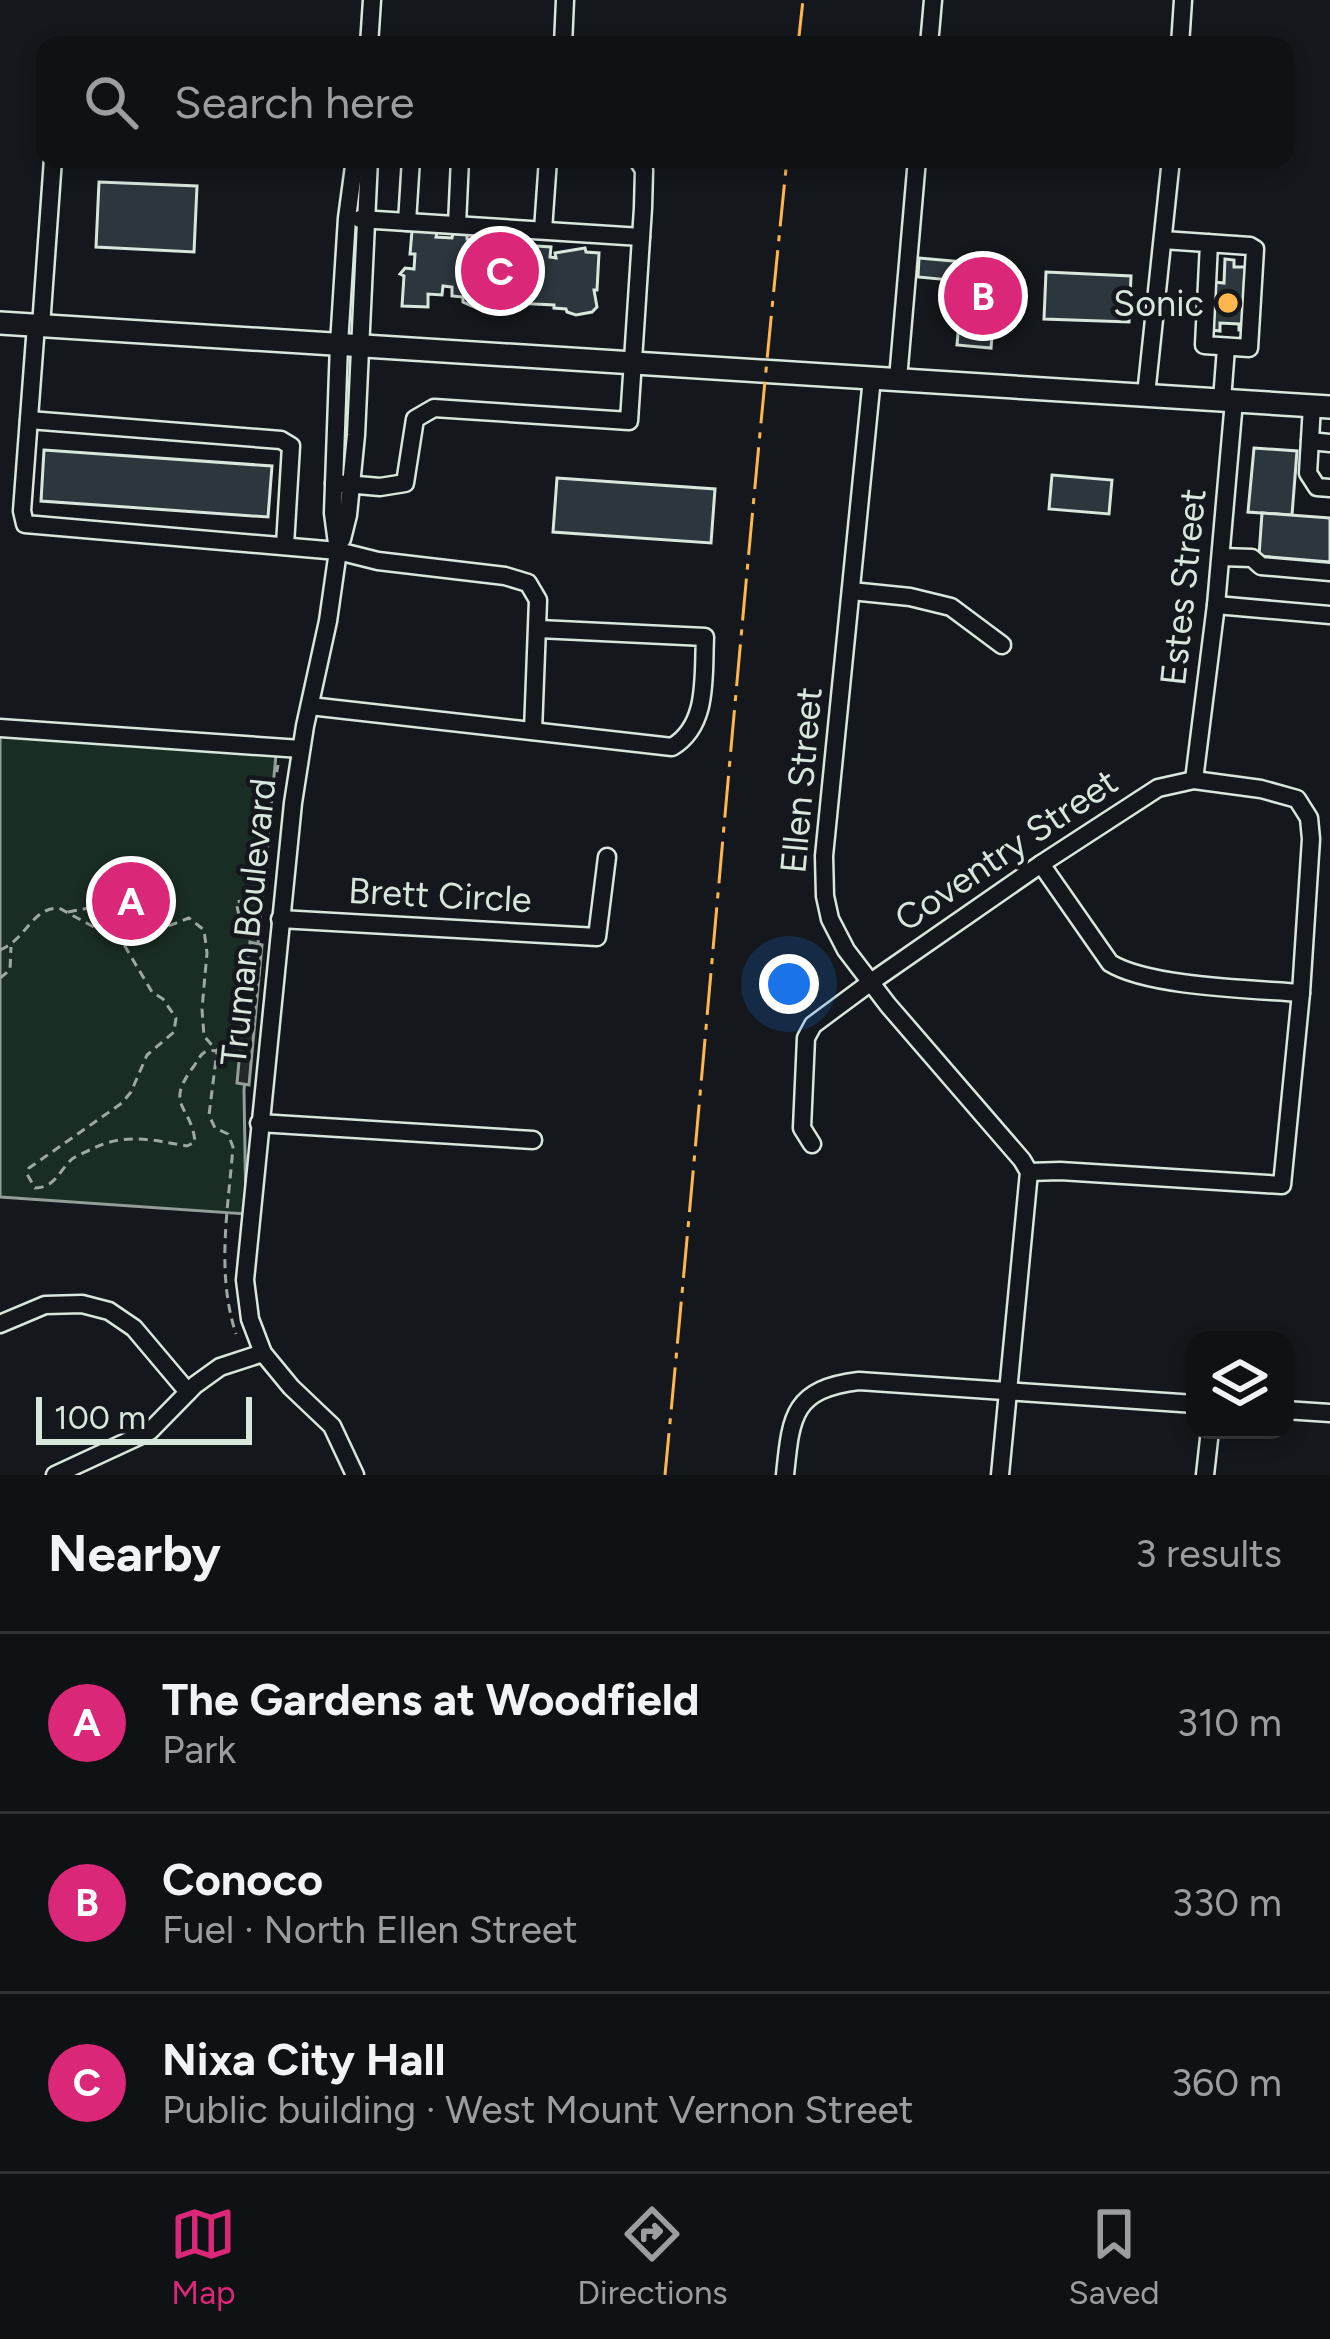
<!DOCTYPE html>
<meta charset="utf-8">
<style>
body{margin:0;font-family:Figtree,sans-serif;background:#1d2022;color:#f1f3f6}
.controls{position:absolute;right:36px;bottom:36px;display:grid;overflow:hidden;border-radius:24px;box-shadow:0 6px 18px #0003}
.controls button{width:108px;height:108px;display:grid;place-items:center;padding:0;border:0;border-bottom:3px solid #2f3234;background:#0f1215;color:#f1f3f6;font:60px sans-serif}
.scale{position:absolute;left:36px;bottom:30px;width:216px;box-sizing:border-box;padding-left:12px;border:6px solid #d8e6dc;border-top:0;font-size:33px;line-height:42px;white-space:nowrap;color:#d8e6dc;-webkit-text-stroke:9px #14181c;paint-order:stroke}
.you{position:absolute;left:789px;top:984px;width:42px;height:42px;margin:-30px;border:9px solid #fff;border-radius:50%;background:#1a73e8;box-shadow:0 0 0 18px #1a73e833}
.badge{display:grid;place-items:center;width:78px;height:78px;border-radius:50%;background:#db2777;color:#fff;font-size:39px;font-weight:700}
.pin{position:absolute;translate:-50% -50%;border:6px solid #fff;box-shadow:0 3px 12px #0006}
.list{margin:0;padding:0;list-style:none}
h2{display:flex;justify-content:space-between;align-items:center;height:156px;margin:0;padding:0 48px;font-size:51px}
h2 small{font-size:39px;font-weight:400;color:#9b9ea0}
.list li{display:grid;grid-template-columns:78px 1fr auto;gap:36px;align-items:center;box-sizing:border-box;height:180px;padding:0 48px;border-top:3px solid #2f3234}
.list b{display:block;font-size:45px;white-space:nowrap}
.list p{margin:0;font-size:39px;white-space:nowrap;color:#9b9ea0}
.list em{font-size:39px;font-style:normal;color:#9b9ea0}
.icon{flex:none;width:66px;height:66px;fill:none;stroke:currentColor;stroke-width:2;stroke-linecap:round;stroke-linejoin:round}
.map{position:relative;flex:none;width:1330px;height:1475px;overflow:hidden}
.search{position:absolute;background:#0f1215;box-shadow:0 6px 18px #0003;left:36px;right:36px;top:36px;height:132px;display:flex;align-items:center;gap:30px;box-sizing:border-box;padding:0 42px;border-radius:24px;color:#9b9ea0;font-size:45px}
.sheet{height:696px;background:#0f1215}
nav{display:flex;justify-content:space-around;align-items:center;box-sizing:border-box;height:168px;border-top:3px solid #2f3234;background:#0f1215;font-size:33px;color:#9b9ea0}
nav a{display:grid;justify-items:center;gap:6px}
nav .on{color:#db2777}
.map>svg:first-child{display:block}
</style>
<div class="map">
<svg width="1330" height="1475" viewBox="0 0 1330 1475">
<rect width="100%" height="100%" fill="#14181c"/>
<polygon fill="#1a2d24" stroke="#939e99" stroke-width="3" points="0,734 276,755 244,1090 246,1214 0,1197"/>
<polygon fill="#24282b" stroke="#939e99" stroke-width="3" points="250,942 262,945 249,1085 237,1083"/>
<g fill="#2c363c" stroke="#d8e6dc" stroke-width="3">
<polygon points="99,182 197,186 194,252 96,247"/>
<polygon points="412,231 437,232 436,237 452,238 453,233 467,234 467,239 480,240 481,243 485,243 486,235 502,237 502,244 551,247 550,257 556,258 555,253 585,248 586,252 599,253 597,290 594,290 597,307 592,312 576,315 567,312 566,309 554,308 554,305 515,303 513,307 502,303 492,307 481,306 479,309 463,302 463,297 452,296 452,287 443,286 442,295 428,294 428,307 402,306 404,276 400,274 405,268 414,269 415,254 410,254"/>
<polygon points="919,258 998,265 991,348 957,345 960,311 969,312 972,282 918,277"/>
<polygon points="1225,259 1234,260 1234,267 1245,267 1242,330 1239,330 1239,324 1220,323 1220,331 1211,330 1213,282 1224,283"/>
<polygon points="1046,272 1131,276 1129,322 1044,319"/>
<polygon points="1254,448 1297,451 1292,515 1248,512"/>
<polygon points="44,450 272,466 268,517 41,501"/>
<polygon points="1052,475 1112,480 1109,514 1049,509"/>
<polygon points="557,478 715,489 711,543 553,532"/>
<polygon points="1262,513 1330,518 1330,562 1259,556"/>
</g>
<g fill="none" stroke-linecap="round" stroke-linejoin="round">
<g stroke="#d8e6dc" stroke-width="21">
<g id="minor">
<polyline points="369,45 372,0"/>
<polyline points="563,45 565,0"/>
<polyline points="929,45 933,0"/>
<polyline points="1180,45 1183,0"/>
<polyline points="360,219 641,237"/>
<polyline points="407,222 411,159"/>
<polyline points="457,225 460,159"/>
<polyline points="543,230 548,159"/>
<polyline points="1163,240 1250,246 1255,249 1249,348 1204,345 1209,243"/>
<polyline points="36,325 22,511 25,524 338,551 378,561 505,576 528,583 538,600 533,731"/>
<polyline points="41,326 53,159"/>
<polyline points="872,378 824,856 825,896 830,919 846,950 888,1005 1022,1160 1029,1172 1000,1475"/>
<polyline points="898,379 917,159"/>
<polyline points="1146,395 1171,159"/>
<polyline points="1222,400 1226,348"/>
<polyline points="1312,406 1308,473 1317,487 1330,488"/>
<polyline points="29,420 281,440 291,446 285,545"/>
<polyline points="1310,441 1330,443"/>
<polyline points="334,483 380,487 405,483 415,419 434,408 629,421 643,208 644,170 637,159"/>
<polyline points="342,539 348,515 356,435 369,159"/>
<polyline points="1221,557 1252,558 1261,566 1330,572"/>
<polyline points="851,591 910,597 951,607 1002,645"/>
<polyline points="1216,605 1330,615"/>
<path d="M 310,706 L 672,747 C 709,725 703,676 705,637 L 539,629"/>
<polyline points="0,728 301,749"/>
<polyline points="1194,780 1216,605 1234,401"/>
<path d="M 1041,864 L 1110,963 C 1149,987 1252,989 1301,993"/>
<polyline points="280,919 597,937 607,857"/>
<polyline points="259,1123 533,1140"/>
<polyline points="812,1144 802,1128 806,1038 813,1025 871,982 1041,864 1158,788 1194,780 1261,789 1297,799 1309,818 1311,839 1301,993 1282,1185 1060,1171 1029,1172"/>
<polyline points="0,1324 45,1305 82,1304 109,1311 134,1328 188,1392"/>
<polyline points="1285,1410 1330,1413"/>
<polyline points="55,1475 150,1431 195,1385 220,1367 263,1353"/>
<polyline points="355,1475 332,1426 291,1387 263,1353 250,1319 245,1280 293,803 305,726 328,621 338,551 333,513 339,344 347,218 355,159"/>
<path d="M 785,1475 C 791,1417 792,1389 859,1381 L 1195,1404"/>
<polyline points="1205,1475 1210,1430"/>
</g>
</g>
<g stroke="#d8e6dc" stroke-width="26">
<polyline id="major" points="0,323 1330,407"/>
</g>
<g stroke="#9da8a2" stroke-width="3" stroke-dasharray="9 6" stroke-linecap="butt">
<polyline points="68,912 89,908 111,909 150,925 163,928 189,918 204,930 207,953 202,1009 204,1036 217,1051 225,1053"/>
<polyline points="239,915 236,902 257,898 266,889 271,802 278,765"/>
<path d="M 0,950 C 28,938 31,908 59,908 L 123,943 L 152,992 L 163,999 L 176,1018 L 174,1032 L 147,1055 L 131,1092 L 122,1103 L 29,1168 L 27,1174 L 35,1188 C 56,1187 58,1172 72,1159 C 73,1158 89,1150 90,1150 C 124,1132 152,1140 187,1146 L 195,1142 C 192,1105 163,1107 194,1066 C 202,1054 202,1049 217,1051 L 209,1115 L 215,1128 L 228,1134 L 233,1147 C 228,1210 216,1273 236,1334"/>
<polyline points="0,978 10,970 11,947"/>
</g>
<use href="#minor" stroke="#14181c" stroke-width="16"/>
<use href="#major" stroke="#14181c" stroke-width="21"/>
<g stroke="#ffb74d" stroke-width="3" stroke-dasharray="42 9 6 9" stroke-linecap="butt">
<polyline points="798,45 803,0"/>
<path d="M 665,1475 C 707,1036 742,597 787,159"/>
</g>
</g>
<circle fill="#ffb74d" stroke="#14181c" stroke-width="4.5" cx="1228" cy="303" r="12"/>
<g text-anchor="middle" dominant-baseline="central" stroke-width="9" stroke-linejoin="round" paint-order="stroke">
<g font-size="36" fill="#d8e6dc" stroke="#14181c" text-anchor="end">
<text x="1204" y="303">Sonic</text>
</g>
<g font-size="36" fill="#d8e6dc" stroke="#14181c">
<text transform="translate(1183 587) rotate(-84)">Estes Street</text>
<text transform="translate(801 780) rotate(-85)">Ellen Street</text>
<text transform="translate(1006 850) rotate(-34)">Coventry Street</text>
<text transform="translate(440 895) rotate(3)">Brett Circle</text>
<text transform="translate(248 922) rotate(-84)">Truman Boulevard</text>
</g>
</g>
</svg>
<div class="controls">
<button><svg class="icon" aria-label="layers" viewBox="0 0 24 24"><path d="M12 4l9 5-9 5-9-5zM3 14l9 5 9-5"/></svg></button>
</div>
<div class="scale">100 m</div>
<div class="you"></div>
<div class="pin badge" style="left:131px;top:901px">A</div>
<div class="pin badge" style="left:983px;top:296px">B</div>
<div class="pin badge" style="left:500px;top:271px">C</div>
<div class="search"><svg class="icon" aria-label="search" viewBox="0 0 24 24"><circle cx="10" cy="10" r="6"/><path d="M15 15l6 6"/></svg>Search here</div>
</div>
<section class="sheet">
<h2>Nearby<small>3 results</small></h2>
<ul class="list">
<li><span class="badge">A</span><div><b>The Gardens at Woodfield</b><p>Park</p></div><em>310 m</em></li>
<li><span class="badge">B</span><div><b>Conoco</b><p>Fuel · North Ellen Street</p></div><em>330 m</em></li>
<li><span class="badge">C</span><div><b>Nixa City Hall</b><p>Public building · West Mount Vernon Street</p></div><em>360 m</em></li>
</ul>
</section>
<nav>
<a class="on"><svg class="icon" aria-label="map" viewBox="0 0 24 24"><path d="M3 6l6-2 6 2 6-2v14l-6 2-6-2-6 2zM9 4v14M15 6v14"/></svg>Map</a>
<a><svg class="icon" aria-label="directions" viewBox="0 0 24 24"><path d="M12 3l9 9-9 9-9-9zM9 14v-3h6M13 9l2 2-2 2"/></svg>Directions</a>
<a><svg class="icon" aria-label="saved" viewBox="0 0 24 24"><path d="M7 4h10v16l-5-4-5 4z"/></svg>Saved</a>
</nav>
